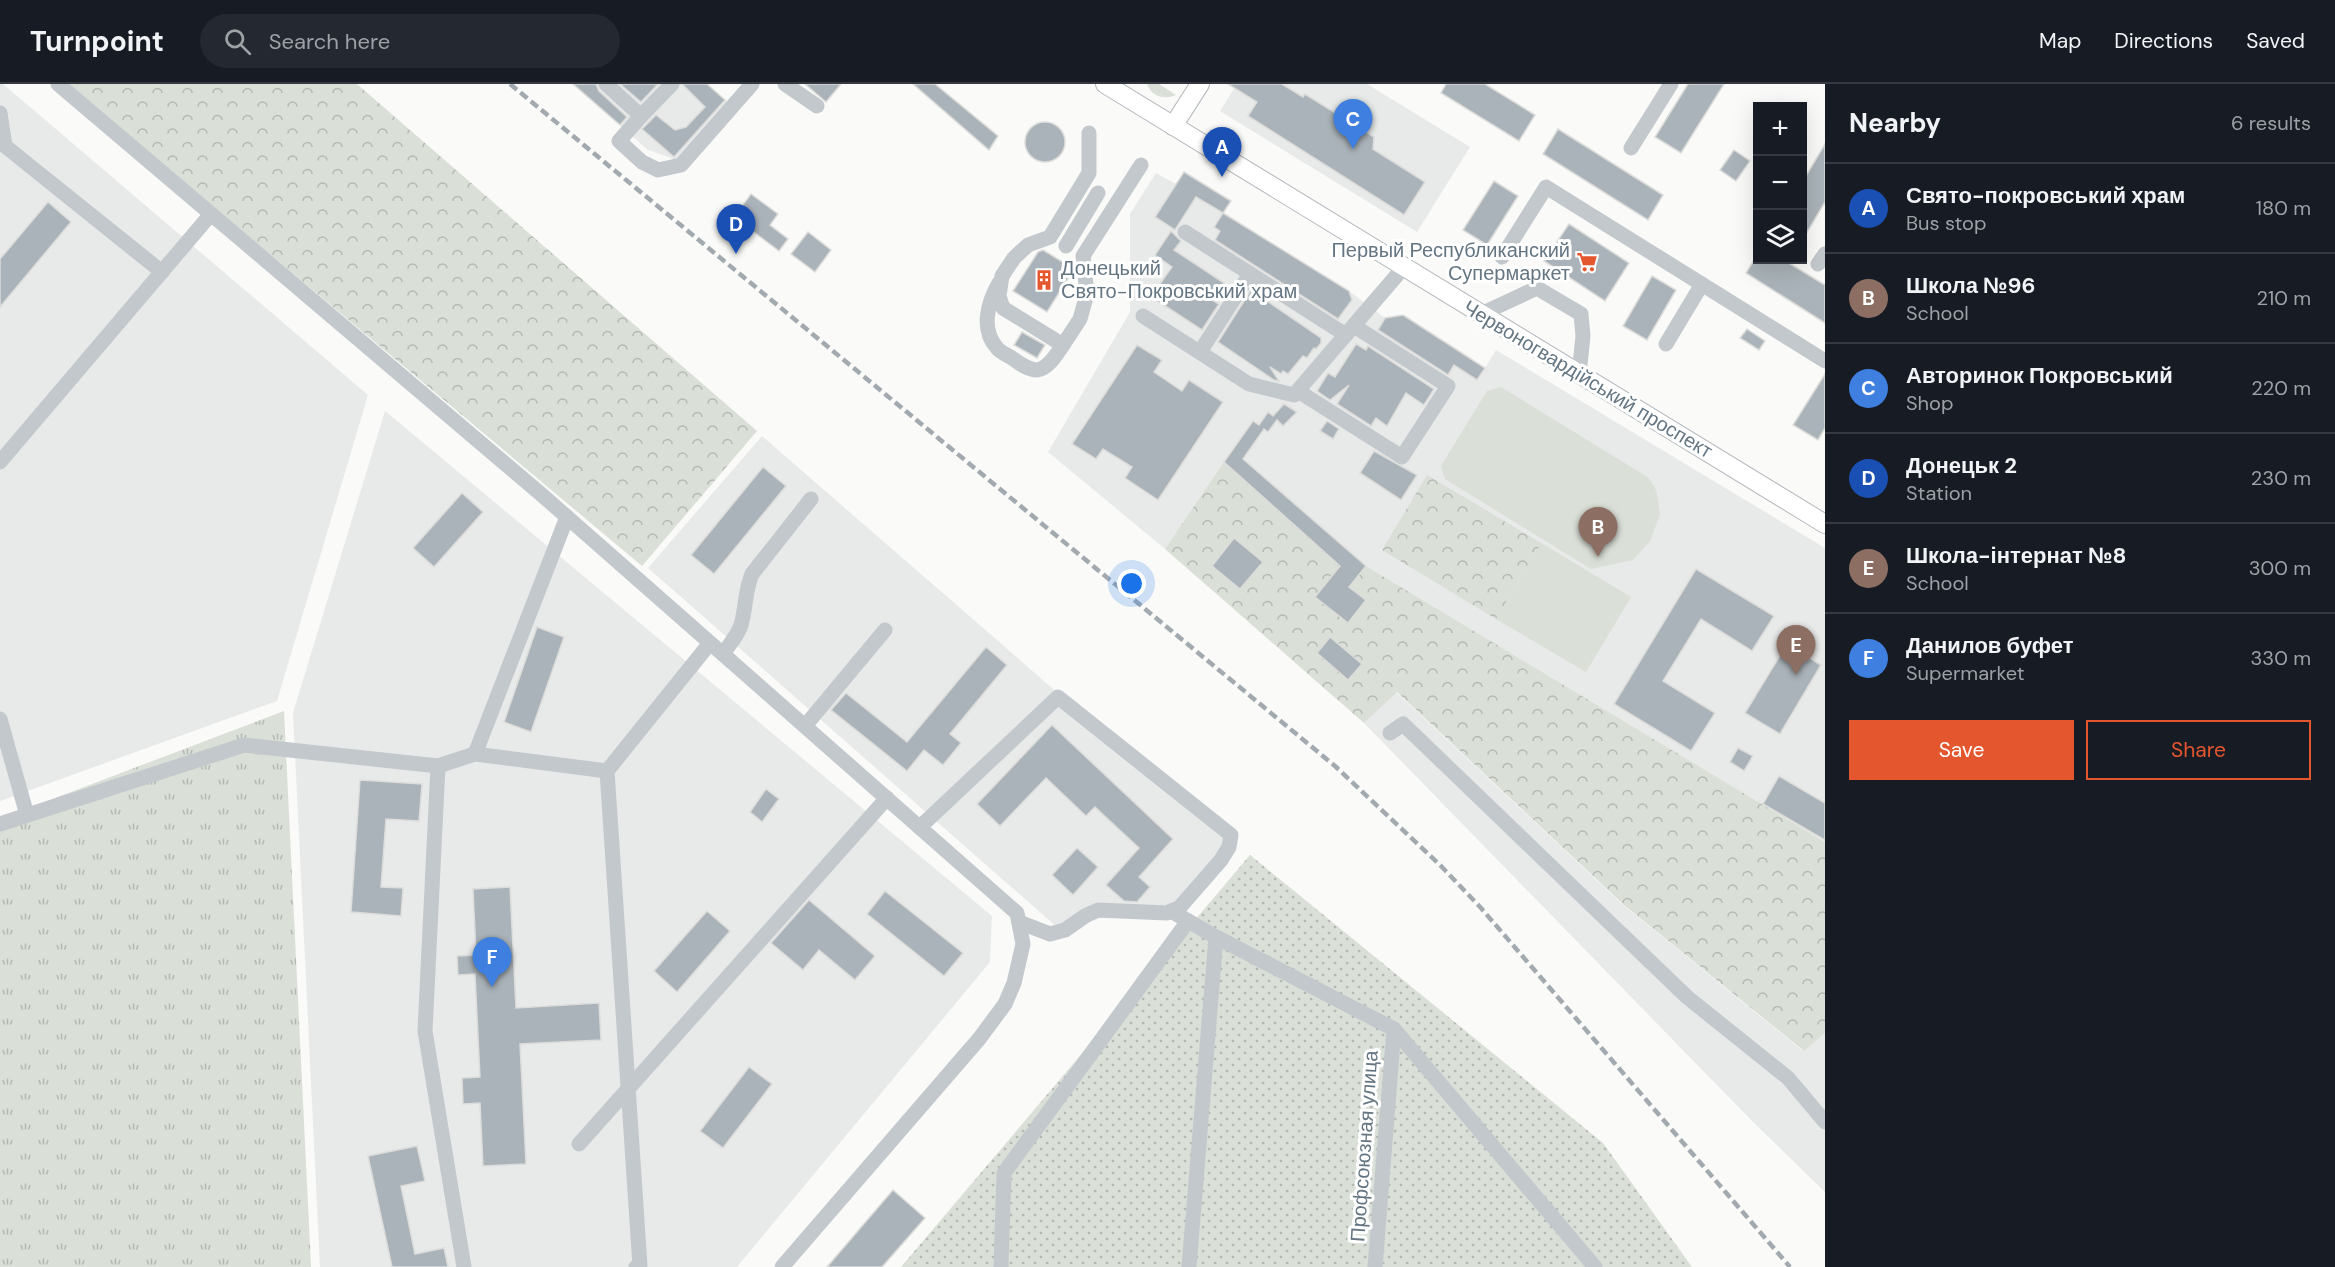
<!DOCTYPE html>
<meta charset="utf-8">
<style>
body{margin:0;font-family:"DM Sans",sans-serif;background:#242831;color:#f1f3f6}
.controls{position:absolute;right:18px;top:18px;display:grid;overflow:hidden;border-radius:0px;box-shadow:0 6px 24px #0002}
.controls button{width:54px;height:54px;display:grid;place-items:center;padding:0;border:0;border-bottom:2px solid #363941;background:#171b24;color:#f1f3f6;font:30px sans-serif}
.you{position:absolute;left:1132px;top:500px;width:21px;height:21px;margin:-15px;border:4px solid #fff;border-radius:50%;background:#1a73e8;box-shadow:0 0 0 9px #1a73e833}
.badge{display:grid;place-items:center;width:39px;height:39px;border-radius:50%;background:#e4572e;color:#fff;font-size:20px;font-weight:700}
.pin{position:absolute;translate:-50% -50px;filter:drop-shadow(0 2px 3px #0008)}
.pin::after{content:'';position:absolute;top:32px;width:21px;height:18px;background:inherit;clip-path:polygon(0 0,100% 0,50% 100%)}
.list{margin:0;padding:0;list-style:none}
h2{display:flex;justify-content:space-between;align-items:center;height:78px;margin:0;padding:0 24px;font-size:26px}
h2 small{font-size:20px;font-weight:400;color:#9ea1a6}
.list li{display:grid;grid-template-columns:39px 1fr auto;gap:18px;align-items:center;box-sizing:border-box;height:90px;padding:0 24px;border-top:2px solid #363941}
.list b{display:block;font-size:22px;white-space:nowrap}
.list p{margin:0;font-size:20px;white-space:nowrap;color:#9ea1a6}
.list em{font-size:20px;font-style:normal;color:#9ea1a6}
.actions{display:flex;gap:12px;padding:18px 24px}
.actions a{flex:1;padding:14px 0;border:2px solid #e4572e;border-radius:0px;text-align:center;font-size:21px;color:#e4572e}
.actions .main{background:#e4572e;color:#fff}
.icon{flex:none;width:33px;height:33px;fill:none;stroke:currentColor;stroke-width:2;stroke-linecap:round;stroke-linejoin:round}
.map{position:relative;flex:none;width:1825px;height:1183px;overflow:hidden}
header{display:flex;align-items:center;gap:36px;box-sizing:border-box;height:84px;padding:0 30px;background:#171b24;border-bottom:2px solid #363941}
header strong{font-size:28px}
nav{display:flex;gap:33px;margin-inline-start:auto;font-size:21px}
.search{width:420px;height:54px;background:#242831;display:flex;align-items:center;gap:15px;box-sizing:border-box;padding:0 21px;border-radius:33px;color:#9ea1a6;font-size:22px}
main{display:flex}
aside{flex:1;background:#171b24}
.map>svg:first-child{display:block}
</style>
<header>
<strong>Turnpoint</strong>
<div class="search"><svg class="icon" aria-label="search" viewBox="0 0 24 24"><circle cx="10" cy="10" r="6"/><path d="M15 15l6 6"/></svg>Search here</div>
<nav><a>Map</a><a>Directions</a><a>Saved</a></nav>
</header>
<main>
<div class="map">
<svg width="1825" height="1183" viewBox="0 0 1825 1183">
<defs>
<pattern id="forest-crowns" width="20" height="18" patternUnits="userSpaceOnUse" patternTransform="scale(1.5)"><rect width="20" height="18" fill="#dadfd7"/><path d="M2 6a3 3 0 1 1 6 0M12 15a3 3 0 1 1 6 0" fill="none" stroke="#b4b9b4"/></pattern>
<pattern id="park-tufts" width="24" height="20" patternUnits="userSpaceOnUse" patternTransform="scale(1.5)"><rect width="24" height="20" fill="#dadfd7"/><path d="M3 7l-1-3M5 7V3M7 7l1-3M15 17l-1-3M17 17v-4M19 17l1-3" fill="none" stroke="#b4b9b4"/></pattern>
<pattern id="garden-dots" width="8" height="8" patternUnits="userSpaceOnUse" patternTransform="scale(1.5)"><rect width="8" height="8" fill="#dadfd7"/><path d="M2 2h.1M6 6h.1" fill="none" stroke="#b4b9b4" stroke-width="1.8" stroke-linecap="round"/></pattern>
</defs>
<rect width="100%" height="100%" fill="#fafaf8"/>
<g fill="#e8e9e9">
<polygon points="0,0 3,0 368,311 277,617 0,717"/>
<polygon points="573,0 707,0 731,21 677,76 648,66"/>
<polygon points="1237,0 1367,0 1470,63 1417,148 1220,27"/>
<polygon points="1184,88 1231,117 1223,129 1349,207 1385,234 1403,231 1485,284 1496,266 1825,464 1825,758 1366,482 1355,496 1225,378 1165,465 1048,368 1130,228 1130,130 1156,89 1176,100"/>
<polygon points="385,327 992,832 990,878 737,1183 320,1183 293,629"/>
<polygon points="762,352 1234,762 1176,835 1098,834 1058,844 648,484"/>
<polygon points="1396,608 1622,820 1803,967 1825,949 1825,1108 1752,1037 1364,639"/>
</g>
<g fill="#dadfd7">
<path d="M 1147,0 L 1159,0 L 1176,11 C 1164,16 1152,13 1147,0 Z"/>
<polygon points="1501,303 1649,394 1657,408 1660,431 1650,457 1633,476 1591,485 1445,395 1441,382 1487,307"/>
<polygon points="1541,459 1631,513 1586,588 1496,535"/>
</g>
<g fill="url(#forest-crowns)">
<polygon points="67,0 357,0 757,347 642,482"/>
<polygon points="1224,378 1355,495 1366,482 1825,758 1825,949 1804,967 1624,821 1397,608 1364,639 1165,465"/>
<polygon points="1427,391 1541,459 1496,535 1382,466"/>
</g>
<polygon fill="url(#park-tufts)" points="284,627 311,1183 0,1183 0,735"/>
<polygon fill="url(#garden-dots)" points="1250,771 1603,1059 1692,1183 901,1183"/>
<g fill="#aab3b9" stroke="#dcdcda" stroke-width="1.5">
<polygon points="573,0 596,0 599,7 627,33 620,41"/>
<polygon points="620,0 658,0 641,18"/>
<polygon points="682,0 707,0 725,16 674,73 642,45 656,31 675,46 686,43 705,23"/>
<polygon points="805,0 841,0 826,18"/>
<polygon points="913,0 935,0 998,52 989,66"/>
<polygon points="1228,0 1282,0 1303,13 1305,10 1374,53 1373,65 1425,98 1404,131 1248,32 1257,18"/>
<polygon points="1446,0 1485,0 1535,31 1519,57 1441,9"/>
<polygon points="1688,0 1724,0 1681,69 1655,53"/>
<circle cx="1045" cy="58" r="20"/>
<polygon points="1558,45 1663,111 1648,136 1543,70"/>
<polygon points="1825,60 1825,118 1803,155 1803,97"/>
<polygon points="1734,66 1750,77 1736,97 1720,86"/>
<polygon points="1184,88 1231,117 1223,129 1196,113 1175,146 1155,133"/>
<polygon points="1494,97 1518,112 1487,161 1463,146"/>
<polygon points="751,110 778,130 770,141 788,155 779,167 734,133"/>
<polygon points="48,118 71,138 0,223 0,175"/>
<polygon points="1223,129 1349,207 1352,216 1338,235 1215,156 1220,147 1214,143"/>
<polygon points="1569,140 1629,179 1605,217 1544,177"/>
<polygon points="1171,147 1181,157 1174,166 1224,199 1212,216 1219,220 1202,246 1156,216 1165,203 1160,200 1172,183 1155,171"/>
<polygon points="808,148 831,166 815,188 791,170"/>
<polygon points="1043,166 1074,185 1047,228 1013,207 1038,168"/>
<polygon points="1754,176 1784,176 1825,201 1825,239 1746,189"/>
<polygon points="1652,192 1676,206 1647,256 1623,242"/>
<polygon points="1251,206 1321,254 1321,259 1316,265 1314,264 1307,274 1303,272 1288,290 1283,287 1281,290 1270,283 1279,297 1274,296 1218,258"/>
<polygon points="1403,231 1485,284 1477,296 1454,281 1448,291 1378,246 1385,234"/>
<polygon points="1747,245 1765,257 1759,266 1740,254"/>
<polygon points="1022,248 1045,261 1037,274 1014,261"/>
<polygon points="1356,260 1366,266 1368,262 1434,305 1424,321 1406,309 1387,342 1376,334 1371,342 1337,320 1349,301 1330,316 1317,307 1328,289 1335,293"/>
<polygon points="1137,261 1162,276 1154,288 1182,307 1189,296 1223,318 1158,416 1125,394 1132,383 1103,365 1096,375 1072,360"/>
<polygon points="1825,290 1825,344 1818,356 1793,341"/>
<polygon points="1284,320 1297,328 1283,342 1277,336 1268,348 1264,345 1243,375 1366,482 1349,503 1366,516 1348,539 1315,513 1340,482 1224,378 1253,337 1259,341 1268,328 1273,332"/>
<polygon points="1327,337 1339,345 1333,355 1320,347"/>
<polygon points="1374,367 1417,391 1401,416 1360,389"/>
<polygon points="763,383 786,402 714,490 691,471"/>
<polygon points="462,409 483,428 434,483 413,464"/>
<polygon points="1234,454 1263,478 1240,505 1212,482"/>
<polygon points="1696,485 1774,532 1752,567 1701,535 1663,597 1715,629 1691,667 1614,620"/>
<polygon points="537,543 564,553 531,648 504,638"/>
<polygon points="1330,553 1362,580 1348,596 1317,569"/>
<polygon points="1787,560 1821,581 1780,650 1745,629"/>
<polygon points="986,563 1007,581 950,650 961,659 943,681 924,666 907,687 831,626 846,609 907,658"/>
<polygon points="1052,641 1173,755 1139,793 1150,803 1137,818 1124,817 1106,801 1139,764 1095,723 1086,732 1046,694 1000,742 977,720"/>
<polygon points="1738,664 1753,672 1744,687 1730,678"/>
<polygon points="1779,692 1825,719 1825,756 1763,720"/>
<polygon points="360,696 422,700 419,737 386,735 381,803 403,804 401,832 351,828"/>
<polygon points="766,705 779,715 762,738 750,728"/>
<polygon points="1077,764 1098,783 1073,811 1052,791"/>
<polygon points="510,803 516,924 599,919 601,956 520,960 526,1080 483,1082 480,1019 463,1020 462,994 480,993 475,890 458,891 457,872 476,871 473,805"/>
<polygon points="885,807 963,869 944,892 867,830"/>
<polygon points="809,816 875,872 855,896 819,866 803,886 771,859"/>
<polygon points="707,827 730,847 677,908 654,887"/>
<polygon points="749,983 772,1000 723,1064 700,1047"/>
<polygon points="417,1062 425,1097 401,1102 415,1170 444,1164 448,1183 392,1183 368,1072"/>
<polygon points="893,1106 925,1134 882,1183 827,1183"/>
</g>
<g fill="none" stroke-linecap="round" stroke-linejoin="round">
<g stroke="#b5babe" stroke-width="20">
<g id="major">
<polyline points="1105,0 1825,440"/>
<polyline points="1173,42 1200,0"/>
</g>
</g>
<g stroke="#c3c8cc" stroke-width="15">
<polyline points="58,0 542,411 1017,829 1023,860 1014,899 1005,920 979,955 782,1183"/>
<polyline points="606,0 641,32 672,0"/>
<polyline points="785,0 817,22"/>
<polyline points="0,29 5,62 162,188"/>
<polyline points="641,32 619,57 642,78 658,86 681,81 752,0"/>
<polyline points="1089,49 1089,89 1050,153 1028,161 1014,174 1002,192 999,212 1003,224 1063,261 1080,235 1087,210 1083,172 1141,81"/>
<polyline points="1631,64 1671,0"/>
<polyline points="1185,148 1346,251"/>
<polyline points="1066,162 1098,109"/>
<polyline points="1502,173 1546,103 1825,277"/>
<polyline points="1818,180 1825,170"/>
<path d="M 999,199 C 988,218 980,245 997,264 C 1000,268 1007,271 1012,274 C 1019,279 1028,286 1037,286 C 1048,285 1057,270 1063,261"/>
<polyline points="1481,230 1537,204 1581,230 1583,252 1579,290"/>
<polyline points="1143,232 1249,300 1294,311 1404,183"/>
<polyline points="1666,260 1702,200"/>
<polyline points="1200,268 1250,190"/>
<polyline points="1298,307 1402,373 1448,302 1354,242"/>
<polyline points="0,378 211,130"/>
<path d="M 723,570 C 729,561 738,551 741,541 C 746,524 745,506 752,490 L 811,415"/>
<polyline points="0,635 27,731"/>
<polyline points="805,642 885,546"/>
<polyline points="1390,649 1403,640 1687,913 1788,994 1825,1038"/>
<polyline points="475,670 567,433"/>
<polyline points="607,687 640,1182 636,1183"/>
<polyline points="0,740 244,661 438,682"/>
<polyline points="920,743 1058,613 1231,751 1229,763 1221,776 1180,823 1167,829 1098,826 1085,832 1065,846 1050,850 1019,838"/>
<polyline points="1171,827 1216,853 1394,945 1595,1183"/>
<polyline points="579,1060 887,714"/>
<polyline points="464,1183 425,947 438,682 475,670 607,687 710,559"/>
<polyline points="1001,1183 1004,1089 1188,837"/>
<polyline points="1189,1183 1216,853"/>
<polyline points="1375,1183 1394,945"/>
</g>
<use href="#major" stroke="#fff" stroke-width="18"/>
<polyline stroke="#a2aab0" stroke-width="4.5" stroke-dasharray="9 4.5" stroke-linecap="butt" points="510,0 1335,682 1441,782 1481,824 1790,1183"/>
</g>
<defs>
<g id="supermarket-bare" transform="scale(1.62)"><path d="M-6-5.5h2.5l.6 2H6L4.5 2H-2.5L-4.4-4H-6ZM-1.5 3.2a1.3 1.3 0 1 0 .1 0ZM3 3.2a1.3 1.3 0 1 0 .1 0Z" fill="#e4572e" stroke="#fff" stroke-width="2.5" paint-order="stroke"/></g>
<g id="building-bare" transform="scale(1.62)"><path d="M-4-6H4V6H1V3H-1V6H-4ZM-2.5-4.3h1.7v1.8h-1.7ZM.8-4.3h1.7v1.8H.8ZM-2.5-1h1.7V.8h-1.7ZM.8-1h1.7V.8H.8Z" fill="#e4572e" stroke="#fff" stroke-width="2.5" paint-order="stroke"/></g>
</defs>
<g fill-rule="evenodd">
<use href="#supermarket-bare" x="1587" y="178"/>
<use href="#building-bare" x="1044" y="196"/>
</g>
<g text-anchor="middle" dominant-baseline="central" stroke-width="6" stroke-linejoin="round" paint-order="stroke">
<g font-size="20" fill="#657683" stroke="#fff" text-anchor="end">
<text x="1570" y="166">Первый Республиканский<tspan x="1570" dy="23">Супермаркет</tspan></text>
<text x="1061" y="184" text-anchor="start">Донецький<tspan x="1061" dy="23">Свято-Покровський храм</tspan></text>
</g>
<g font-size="20" fill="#657683" stroke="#fff">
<text transform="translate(1588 295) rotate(31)">Червоногвардійський проспект</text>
<text transform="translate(1364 1062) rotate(-86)">Профсоюзная улица</text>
</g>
</g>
</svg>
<div class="controls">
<button>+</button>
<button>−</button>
<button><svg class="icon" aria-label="layers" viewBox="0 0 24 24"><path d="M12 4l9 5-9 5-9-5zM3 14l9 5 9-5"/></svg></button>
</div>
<div class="you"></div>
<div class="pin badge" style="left:1222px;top:93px;background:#1a4fb4">A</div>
<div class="pin badge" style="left:1598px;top:473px;background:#8d6e63">B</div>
<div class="pin badge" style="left:1353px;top:65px;background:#3f7fe0">C</div>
<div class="pin badge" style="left:736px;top:170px;background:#1a4fb4">D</div>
<div class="pin badge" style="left:1796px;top:591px;background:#8d6e63">E</div>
<div class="pin badge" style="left:492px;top:903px;background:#3f7fe0">F</div>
</div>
<aside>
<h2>Nearby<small>6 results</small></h2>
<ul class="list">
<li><span class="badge" style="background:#1a4fb4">A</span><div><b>Свято-покровський храм</b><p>Bus stop</p></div><em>180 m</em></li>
<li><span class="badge" style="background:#8d6e63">B</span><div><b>Школа №96</b><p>School</p></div><em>210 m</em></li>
<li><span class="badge" style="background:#3f7fe0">C</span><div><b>Авторинок Покровський</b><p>Shop</p></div><em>220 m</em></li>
<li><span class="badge" style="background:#1a4fb4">D</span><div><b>Донецьк 2</b><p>Station</p></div><em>230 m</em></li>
<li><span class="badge" style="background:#8d6e63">E</span><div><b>Школа-інтернат №8</b><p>School</p></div><em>300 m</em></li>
<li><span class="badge" style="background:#3f7fe0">F</span><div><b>Данилов буфет</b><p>Supermarket</p></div><em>330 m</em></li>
</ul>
<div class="actions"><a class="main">Save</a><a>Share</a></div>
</aside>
</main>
